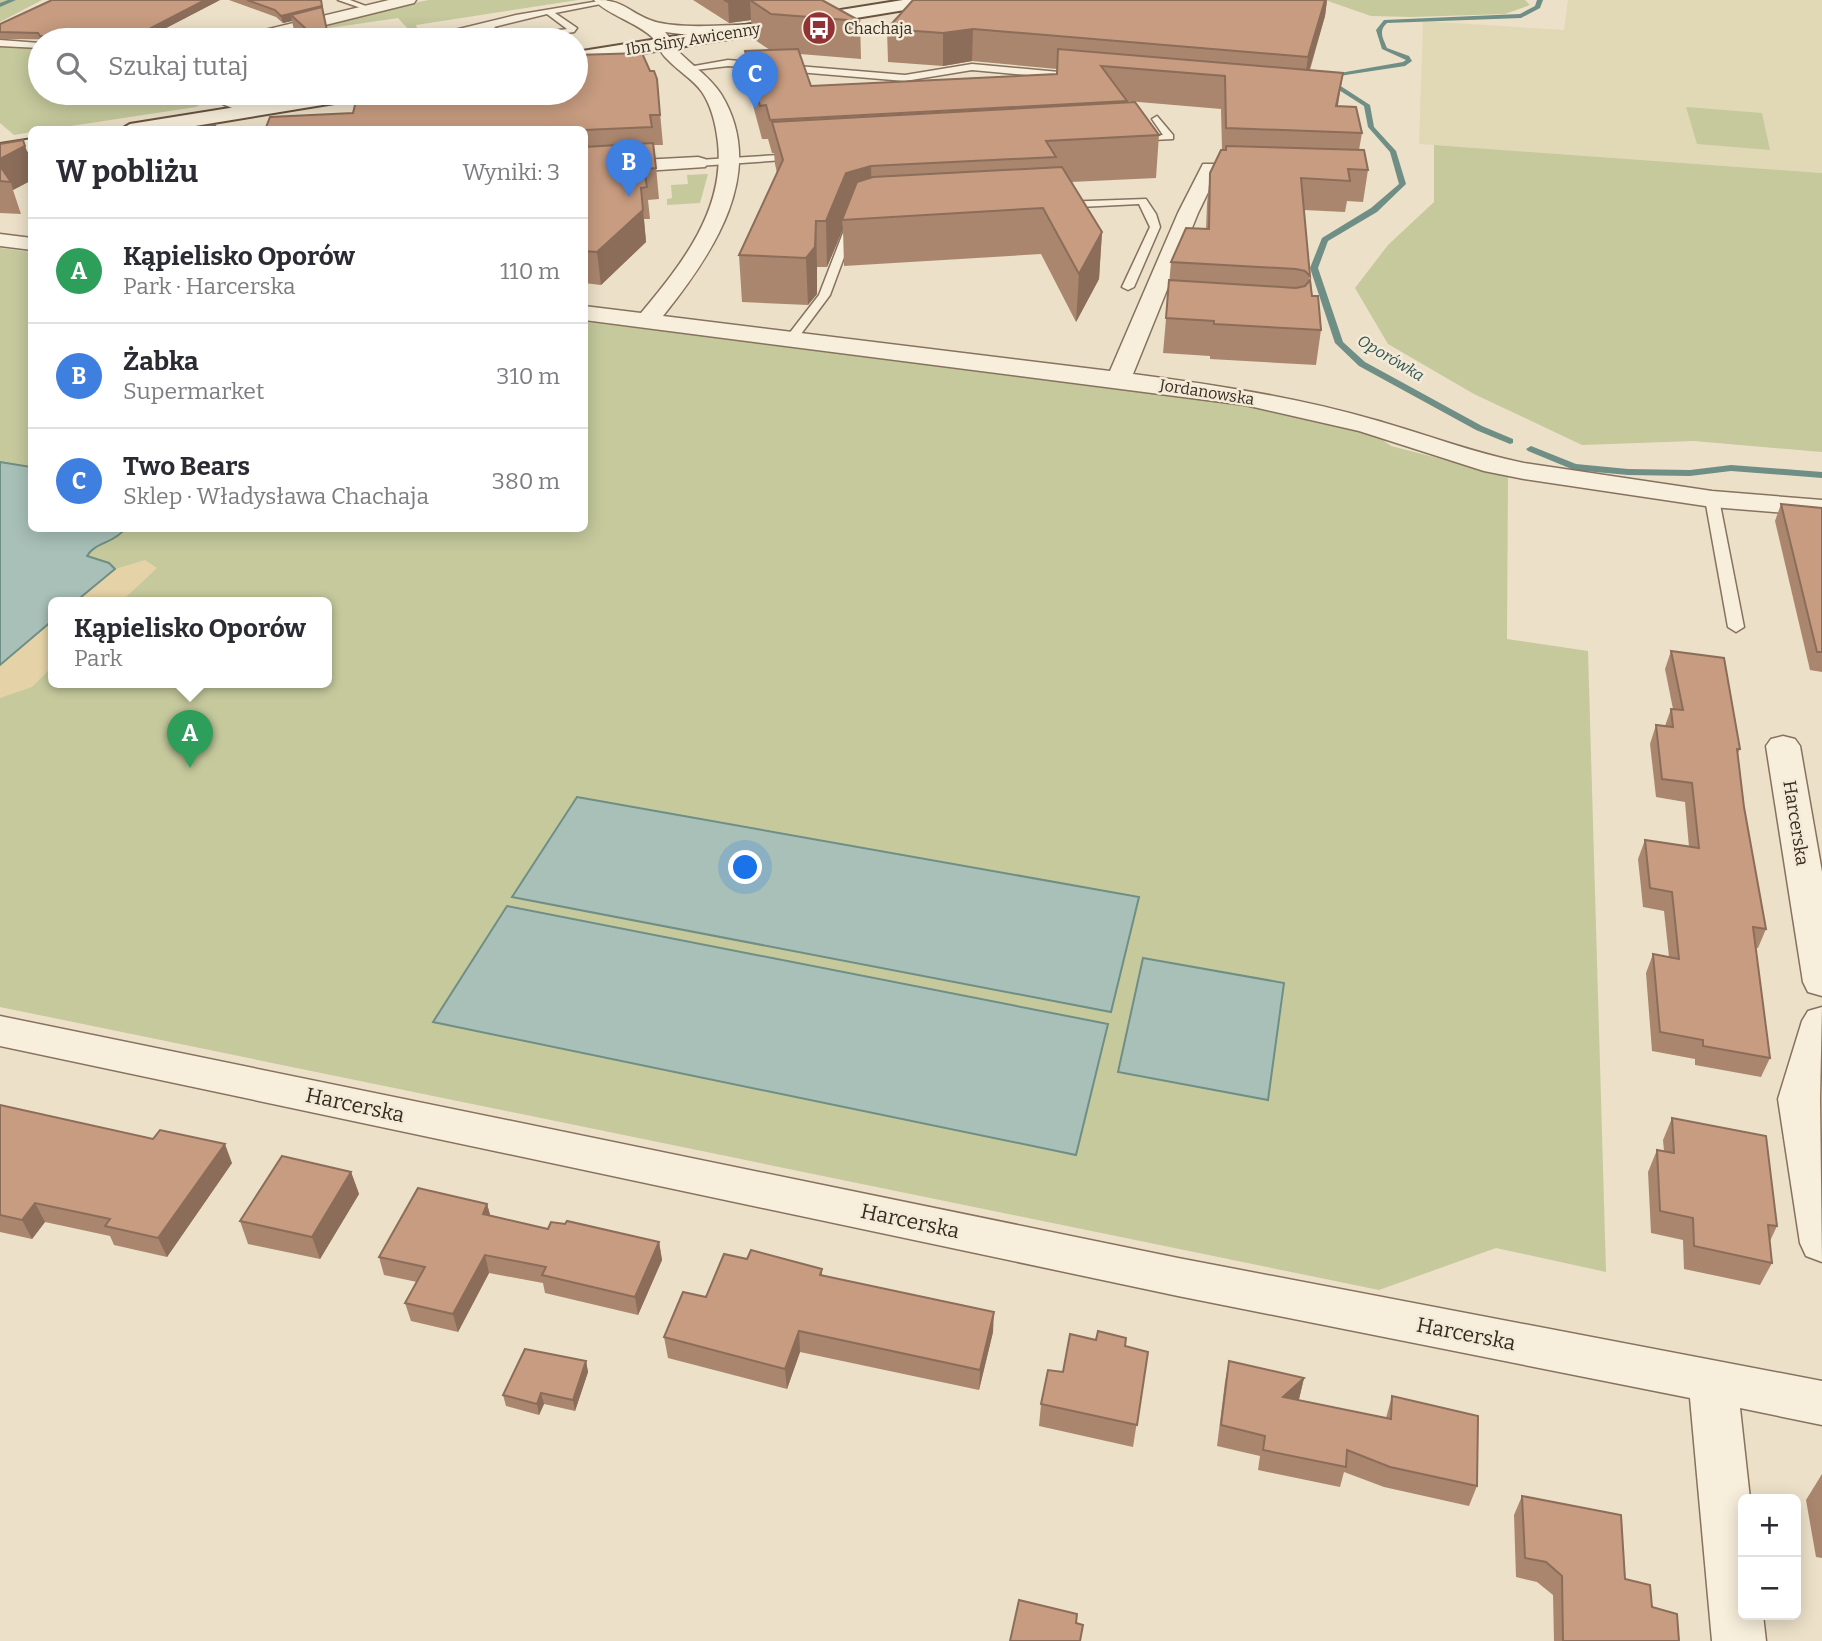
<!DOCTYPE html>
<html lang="pl">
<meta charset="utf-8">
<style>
body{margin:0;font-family:Bitter,serif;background:#f2f2f3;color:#2b2b33}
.controls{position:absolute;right:21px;bottom:21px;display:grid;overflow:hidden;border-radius:10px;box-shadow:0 4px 18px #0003}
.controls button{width:63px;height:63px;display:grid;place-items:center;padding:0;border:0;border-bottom:2px solid #e1e1e2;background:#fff;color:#2b2b33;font:35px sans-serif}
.you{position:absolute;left:746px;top:868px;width:24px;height:24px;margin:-18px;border:5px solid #fff;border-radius:50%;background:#1a73e8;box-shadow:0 0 0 10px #1a73e833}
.badge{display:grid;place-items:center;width:46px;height:46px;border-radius:50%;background:#913235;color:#fff;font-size:23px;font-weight:700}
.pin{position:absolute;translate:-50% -58px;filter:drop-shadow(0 2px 4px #0008)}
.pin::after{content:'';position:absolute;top:37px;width:24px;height:21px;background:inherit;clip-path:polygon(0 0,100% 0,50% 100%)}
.popup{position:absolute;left:48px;top:597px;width:284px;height:91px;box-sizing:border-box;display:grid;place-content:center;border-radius:10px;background:#fff;filter:drop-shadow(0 2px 5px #0005);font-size:23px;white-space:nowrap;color:#7c7c81}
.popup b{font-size:26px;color:#2b2b33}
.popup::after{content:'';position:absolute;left:50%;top:100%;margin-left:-14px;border:14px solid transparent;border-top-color:#fff}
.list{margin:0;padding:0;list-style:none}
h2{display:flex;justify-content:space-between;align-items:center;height:91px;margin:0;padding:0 28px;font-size:30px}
h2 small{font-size:23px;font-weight:400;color:#7c7c81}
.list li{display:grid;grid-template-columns:46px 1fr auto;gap:21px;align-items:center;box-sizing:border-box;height:105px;padding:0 28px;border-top:2px solid #e1e1e2}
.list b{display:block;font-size:26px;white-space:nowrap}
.list p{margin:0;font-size:23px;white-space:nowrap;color:#7c7c81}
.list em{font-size:23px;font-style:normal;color:#7c7c81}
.icon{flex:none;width:38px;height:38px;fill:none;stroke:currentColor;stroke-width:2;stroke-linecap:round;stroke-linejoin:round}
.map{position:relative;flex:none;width:1822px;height:1641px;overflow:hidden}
.search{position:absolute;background:#fff;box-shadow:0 4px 18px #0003;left:28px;top:28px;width:560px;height:77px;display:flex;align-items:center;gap:18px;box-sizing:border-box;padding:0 24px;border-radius:38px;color:#7c7c81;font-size:26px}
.panel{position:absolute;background:#fff;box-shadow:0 4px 18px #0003;left:28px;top:126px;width:560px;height:406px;border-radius:10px}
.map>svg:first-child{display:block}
</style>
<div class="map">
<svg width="1822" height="1641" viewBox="0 0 1822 1641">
<rect width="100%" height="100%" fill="#ece0c8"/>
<polygon fill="#e1d9b6" points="1568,0 1822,0 1822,173 1419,144 1423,21 1564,30"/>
<g fill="#c5c99c" fill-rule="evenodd">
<polygon points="0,0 42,0 0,22"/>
<polygon points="429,0 578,0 416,25 417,28 408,29 398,18 309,31 371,11"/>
<polygon points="1325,0 1525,0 1530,5 1505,14 1412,17 1371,16"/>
<polygon points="0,45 40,48 40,93 205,93 210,99 196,107 51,129 32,130 31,132 14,135 0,123"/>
<polygon points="1686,107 1762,113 1770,150 1697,144"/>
<polygon points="1434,145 1822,173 1822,452 1694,441 1582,445 1474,394 1388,344 1355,288 1388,245 1434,202"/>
<polygon points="708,174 700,203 667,205 667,199 672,198 671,185 688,184 687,175"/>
<path d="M 0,248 L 31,252 L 32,528 L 584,528 L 585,322 L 1073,379 L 1257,404 L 1376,435 L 1391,446 L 1508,476 L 1507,639 L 1588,651 L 1606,1272 L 1496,1248 L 1379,1290 L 0,1007 ZM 54,602 L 326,602 L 326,682 L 54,682 ZM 507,907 L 1107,1024 L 1076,1155 L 433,1022 Z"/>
</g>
<g fill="#e5d3a7">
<polygon points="145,560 157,568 121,602 75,602 115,569"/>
<polygon points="53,620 53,666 32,687 0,698 0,665"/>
</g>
<g fill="#a8c0b8" stroke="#6f8e85" stroke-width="2">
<path d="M 0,462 L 31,467 L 32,528 L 125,529 C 113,544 95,542 87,556 L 109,563 L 115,569 L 75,602 L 54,602 L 53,620 L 0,665 Z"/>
<polygon points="577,797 1139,897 1111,1012 512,897"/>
<polygon points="507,906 1108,1024 1076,1155 433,1022"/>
<polygon points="1143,958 1284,983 1268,1100 1118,1072"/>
</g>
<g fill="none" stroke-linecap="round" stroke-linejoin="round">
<g fill="#6f8e85" fill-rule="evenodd">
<polygon points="8,0 16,0 0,7 0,3"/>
<path d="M 1537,0 L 1543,0 L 1540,8 L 1521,18 L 1387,23 C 1378,31 1383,38 1387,48 L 1409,56 L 1412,61 L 1405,66 L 1339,76 L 1336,83 L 1370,105 L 1374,127 L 1396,151 L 1406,184 L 1377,212 L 1328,241 L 1318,268 L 1343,342 L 1365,362 L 1482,426 L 1513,439 L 1513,443 L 1510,444 L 1476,430 L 1359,366 L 1335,343 L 1310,268 L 1322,238 L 1371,208 L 1399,184 L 1390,152 L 1368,127 L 1364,106 L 1331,85 L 1334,74 L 1403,62 L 1406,60 L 1382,49 L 1376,30 L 1384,20 L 1520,14 L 1535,6 Z"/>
<polygon points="1531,446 1576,464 1628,469 1690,470 1731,465 1822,472 1822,478 1731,471 1690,476 1628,475 1574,470 1528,451 1526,449"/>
</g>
<g stroke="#86725e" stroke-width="3">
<g id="lane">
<polygon points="338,0 350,0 371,8 367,10"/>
<path d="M 605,0 L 611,2 L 555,13 L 577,28 L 574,32 L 521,40 L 501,40 L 486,29 L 441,37 L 443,40 L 434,40 L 430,36 L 516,15 ZM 547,14 L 567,29 L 508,37 L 494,27 Z"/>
<polygon points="0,40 40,43 40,48 0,46"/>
<polygon points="728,60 905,75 972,64 1070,73 1074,76 1070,79 972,70 905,81 728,66 687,71 683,68"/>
<polygon points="1157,116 1173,135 1173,139 1132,141 1130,139 1135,136 1163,135 1152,119"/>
<polygon points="796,154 799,155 799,159 698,166 693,163 698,160"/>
<polygon points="1146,199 1156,214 1160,227 1134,287 1128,290 1122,287 1150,227 1139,204 1060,208 1055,205 1060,202"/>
<polygon points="848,220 857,222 830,295 795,342 787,342 785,339 819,295"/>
<polygon points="1712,495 1719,499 1744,627 1736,632 1728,627 1705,499"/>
</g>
</g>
<g stroke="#86725e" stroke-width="3">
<g id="street">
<polygon points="389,0 416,0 414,3 265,40 238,40 240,36"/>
<path d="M 594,0 C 625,0 625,10 650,20 C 675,30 727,25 755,24 L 763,29 L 755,34 L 689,35 L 665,32 C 671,38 674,47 680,53 C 694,67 710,77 721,94 C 769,172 712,255 663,316 L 1110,371 L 1178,213 L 1203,164 L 1260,164 L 1267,166 L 1270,170 L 1267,174 L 1217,174 L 1198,213 L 1133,374 C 1215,385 1296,397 1375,420 C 1425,434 1473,453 1524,463 L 1712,491 L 1822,500 L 1822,516 L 1712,507 L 1524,479 L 1484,471 L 1359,431 L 1245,405 L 584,320 L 584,306 L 641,313 C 682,264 725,210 718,143 C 716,125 712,107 702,92 C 693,79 678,71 667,59 C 660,53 658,44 652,37 C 636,22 608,15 594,0 Z"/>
<path d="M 209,93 C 229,92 247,100 266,105 L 269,109 L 260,114 C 242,111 221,108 209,93 Z"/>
<polygon points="698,157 705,159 708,163 705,167 584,175 584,163"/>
<polygon points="0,234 32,238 32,250 0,246"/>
<polygon points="1783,736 1795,739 1800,746 1822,872 1822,996 1808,992 1803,982 1766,746 1771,739"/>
<polygon points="1822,1007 1820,1099 1822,1262 1806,1256 1800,1243 1778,1099 1802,1021 1808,1011"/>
<polygon points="0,1016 1178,1258 1822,1381 1822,1425 1740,1408 1750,1499 1743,1499 1743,1615 1763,1615 1766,1641 1712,1641 1690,1398 1178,1296 0,1046"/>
</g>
</g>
<g stroke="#685441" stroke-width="4">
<g id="secondary">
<polygon points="903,0 944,0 935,5 576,64 576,52"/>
<polygon points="324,93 369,93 359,99 171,130 120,130 130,124"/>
<polygon points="32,139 32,151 0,156 0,144"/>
</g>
</g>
<use href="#lane" fill="#f7eedb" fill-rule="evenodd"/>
<use href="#street" fill="#f7eedb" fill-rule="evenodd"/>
<use href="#secondary" fill="#f7eedb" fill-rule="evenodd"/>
</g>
<g fill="#ab866e">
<polygon points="220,0 143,40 0,39 0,24"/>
<polygon points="229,0 321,0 329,40 301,40 295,35 292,21 283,23 276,17"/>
<polygon points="693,0 822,0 860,21 861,59 800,54 811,86 1056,74 1057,69 972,61 943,66 888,62 887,29 913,0 1327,0 1325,16 1310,70 1338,106 1362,133 1359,150 1368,170 1363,202 1347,201 1345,212 1304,210 1310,276 1309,281 1312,296 1321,330 1316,365 1210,359 1210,356 1163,353 1171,262 1206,229 1207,204 1210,173 1222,150 1221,109 1127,101 1127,103 1159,135 1156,178 1071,182 1102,232 1099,279 1076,322 1041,254 844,266 843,229 827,267 817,267 817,294 808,305 742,302 739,255 777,173 775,164 774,153 772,153 768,139 762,139 747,83 745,51 770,50 752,38 751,20 729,23"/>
<polygon points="650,71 657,79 663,145 654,145 659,199 648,200 650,219 644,219 646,242 601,285 584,283 584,130 353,113 576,93"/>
<polygon points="23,140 32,166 32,180 13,190 21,214 0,213 0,144"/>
<polygon points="1781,504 1822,508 1822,672 1810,670 1775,521"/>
<polygon points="1671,651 1740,749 1738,753 1744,807 1766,929 1758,948 1755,948 1770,1058 1761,1077 1695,1065 1695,1059 1652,1051 1646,973 1653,954 1669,957 1664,911 1643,907 1638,859 1645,840 1689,847 1685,802 1656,797 1650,744 1656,725 1665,726 1671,709 1673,709 1665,669"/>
<polygon points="0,1105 232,1163 167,1257 114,1245 110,1236 45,1222 32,1239 0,1232"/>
<polygon points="1672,1118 1777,1226 1770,1241 1772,1263 1760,1285 1684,1269 1683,1240 1651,1233 1648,1172 1657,1150 1664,1151 1663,1140"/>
<polygon points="351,1172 359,1194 320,1259 248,1244 240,1221"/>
<polygon points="487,1204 490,1215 548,1229 659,1242 662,1260 638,1315 545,1293 543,1283 489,1273 458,1332 411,1321 405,1303 417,1282 384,1275 379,1257"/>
<polygon points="747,1259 822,1269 822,1275 993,1332 979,1390 800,1352 787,1389 668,1358 664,1337"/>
<polygon points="1125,1346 1148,1352 1133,1447 1039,1426 1041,1404 1063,1372"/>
<polygon points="586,1361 588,1372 575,1411 544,1404 539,1415 506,1406 503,1395"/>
<polygon points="1229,1361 1304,1378 1299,1399 1298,1400 1386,1418 1392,1396 1477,1486 1469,1506 1384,1487 1344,1472 1340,1487 1258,1470 1260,1456 1217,1446 1225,1382"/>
<polygon points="1822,1474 1822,1558 1816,1557 1806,1500"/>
<polygon points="1522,1496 1625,1579 1652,1607 1679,1641 1554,1641 1553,1595 1537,1582 1516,1577 1514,1515"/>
</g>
<g fill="#8b6d5a">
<polygon points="205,0 220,0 143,40 128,40"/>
<polygon points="749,0 750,0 751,20 729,23 728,2"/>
<polygon points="1325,0 1327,0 1325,16 1303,91 1308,57"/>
<polygon points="322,6 291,15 292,21 283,23 281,16"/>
<polygon points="973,29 972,61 943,66 943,33"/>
<polygon points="1343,73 1338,105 1332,132 1336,106"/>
<polygon points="25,146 32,166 32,180 13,190 11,182 0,173 0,159"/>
<polygon points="871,166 872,210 842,220 843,229 827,267 826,221 846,173"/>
<polygon points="641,188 646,242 601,285 597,252"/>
<polygon points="816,221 817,267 817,294 808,305 806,258"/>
<polygon points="1102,232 1099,279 1076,322 1079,274"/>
<polygon points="225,1144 232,1163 167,1257 158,1238"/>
<polygon points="351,1172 359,1194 320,1259 312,1237"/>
<polygon points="35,1203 45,1222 32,1239 22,1220"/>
<polygon points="487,1204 492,1222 483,1214"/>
<polygon points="659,1242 662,1260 638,1315 635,1297"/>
<polygon points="485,1255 489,1273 458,1332 453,1314"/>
<polygon points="994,1312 993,1332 979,1390 980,1370"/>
<polygon points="799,1331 800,1352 787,1389 785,1369"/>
<polygon points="586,1361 588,1372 575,1411 573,1400"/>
<polygon points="1304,1378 1299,1399 1278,1418 1283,1397"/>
<polygon points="541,1393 544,1404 539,1415 537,1404"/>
</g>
<g fill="#c79c80" stroke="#8b6d5a" stroke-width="2">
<polygon points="52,0 205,0 128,40 88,40 40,36 38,33 0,32 0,24"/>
<polygon points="247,0 321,0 322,6 281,16 275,10"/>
<polygon points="724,0 749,0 728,2"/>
<polygon points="750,0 822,0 860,21 771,14"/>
<polygon points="913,0 1325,0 1308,57 973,29 943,33 887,29"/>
<polygon points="322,7 329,40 318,40 291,15"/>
<polygon points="798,49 811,86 1057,74 1058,49 1343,73 1336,106 1356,107 1362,133 1226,128 1225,76 1101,66 1127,101 770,120 766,105 760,106 745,51"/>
<polygon points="642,53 650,71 654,71 657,79 660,115 650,115 652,127 584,130 265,130 270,117 353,113 358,93 576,93 576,55"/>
<polygon points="1135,102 1159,135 1046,141 1056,157 871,166 846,173 826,221 816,221 815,247 806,258 739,255 783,160 772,122"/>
<polygon points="215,125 217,130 186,130"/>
<polygon points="23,140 25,146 0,159 0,144"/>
<polygon points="653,143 656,168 644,169 647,187 641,188 643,210 597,252 584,251 584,147"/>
<polygon points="1226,146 1364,150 1368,170 1348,169 1350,181 1301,178 1310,276 1305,271 1296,269 1171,262 1186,228 1209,229 1210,173 1221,150 1226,150"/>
<polygon points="0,166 11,182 0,181"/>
<polygon points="1062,167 1102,232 1079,274 1043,208 842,220 857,182 873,177"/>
<polygon points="1169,280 1296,288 1305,286 1310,280 1312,296 1318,296 1321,330 1214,324 1214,321 1166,318"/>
<polygon points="1781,504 1822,508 1822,652 1817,652"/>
<polygon points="1671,651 1724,658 1740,749 1737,749 1744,807 1766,929 1753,927 1770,1058 1703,1046 1703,1040 1660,1032 1653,954 1679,959 1672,892 1650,888 1645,840 1699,848 1692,783 1662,779 1656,725 1673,727 1671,709 1683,710"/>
<polygon points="0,1105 153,1139 160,1130 225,1144 158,1238 105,1226 110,1219 35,1203 22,1220 0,1215"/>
<polygon points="1672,1118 1766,1136 1777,1226 1768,1225 1772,1263 1694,1246 1693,1218 1660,1211 1657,1150 1674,1153"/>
<polygon points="282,1156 351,1172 312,1237 240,1221"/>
<polygon points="418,1188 487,1204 483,1214 548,1229 551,1222 565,1224 567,1221 659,1242 635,1297 542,1275 546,1267 485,1255 453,1314 405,1303 425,1267 379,1257"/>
<polygon points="751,1250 822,1269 820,1275 994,1312 980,1370 799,1331 785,1369 664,1337 683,1292 706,1297 724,1254 747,1259"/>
<polygon points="1098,1331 1126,1338 1125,1346 1148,1352 1137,1425 1041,1404 1048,1370 1063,1372 1070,1334 1096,1340"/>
<polygon points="525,1349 586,1361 573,1400 541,1393 537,1404 503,1395"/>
<polygon points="1229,1361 1304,1378 1283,1397 1391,1419 1392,1396 1478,1416 1477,1486 1390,1467 1347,1450 1346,1467 1263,1450 1265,1436 1221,1425"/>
<polygon points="1522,1496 1621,1515 1625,1579 1650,1585 1652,1607 1677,1614 1679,1641 1563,1641 1562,1576 1546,1562 1525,1558"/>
<polygon points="1019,1600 1077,1614 1076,1623 1083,1625 1080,1641 1010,1641"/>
</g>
<defs>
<g id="bus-disc" transform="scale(1.75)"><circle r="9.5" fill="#913235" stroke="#f3ead7"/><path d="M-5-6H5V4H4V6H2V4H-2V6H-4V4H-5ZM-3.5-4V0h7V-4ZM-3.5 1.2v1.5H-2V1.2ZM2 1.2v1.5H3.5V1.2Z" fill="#fff"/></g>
</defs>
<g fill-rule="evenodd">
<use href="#bus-disc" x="819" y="28"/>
</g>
<g text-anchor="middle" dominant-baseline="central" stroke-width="5" stroke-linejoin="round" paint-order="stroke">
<g font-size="16" fill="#382b21" stroke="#f3ead7" text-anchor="start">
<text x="844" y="28">Chachaja</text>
</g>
<g font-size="16" fill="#382b21" stroke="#f3ead7">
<text transform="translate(693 39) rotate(-9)">Ibn Siny Awicenny</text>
<text transform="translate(1207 392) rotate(9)">Jordanowska</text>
</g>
<g font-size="16" font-style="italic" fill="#315653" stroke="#f3ead7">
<text transform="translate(1391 358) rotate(31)">Oporówka</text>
</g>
<g font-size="18" fill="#382b21" stroke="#f3ead7">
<text transform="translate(1796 823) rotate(81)">Harcerska</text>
</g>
<g font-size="21" fill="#382b21" stroke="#f3ead7">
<text transform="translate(355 1105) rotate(12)">Harcerska</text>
<text transform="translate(910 1221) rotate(12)">Harcerska</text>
<text transform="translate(1466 1334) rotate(11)">Harcerska</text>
</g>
</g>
</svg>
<div class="controls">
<button>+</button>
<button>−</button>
</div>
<div class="you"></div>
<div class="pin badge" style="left:190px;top:768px;background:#2e9e5b">A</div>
<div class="popup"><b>Kąpielisko Oporów</b>Park</div>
<div class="pin badge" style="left:629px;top:197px;background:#3f7fe0">B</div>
<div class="pin badge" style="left:755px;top:109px;background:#3f7fe0">C</div>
<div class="search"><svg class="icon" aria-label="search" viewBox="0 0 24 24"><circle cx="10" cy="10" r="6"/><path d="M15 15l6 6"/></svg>Szukaj tutaj</div>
<section class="panel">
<h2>W pobliżu<small>Wyniki: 3</small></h2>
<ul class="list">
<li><span class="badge" style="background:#2e9e5b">A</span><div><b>Kąpielisko Oporów</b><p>Park · Harcerska</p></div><em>110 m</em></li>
<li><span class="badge" style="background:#3f7fe0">B</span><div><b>Żabka</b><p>Supermarket</p></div><em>310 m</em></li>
<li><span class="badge" style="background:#3f7fe0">C</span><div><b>Two Bears</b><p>Sklep · Władysława Chachaja</p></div><em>380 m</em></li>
</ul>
</section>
</div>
